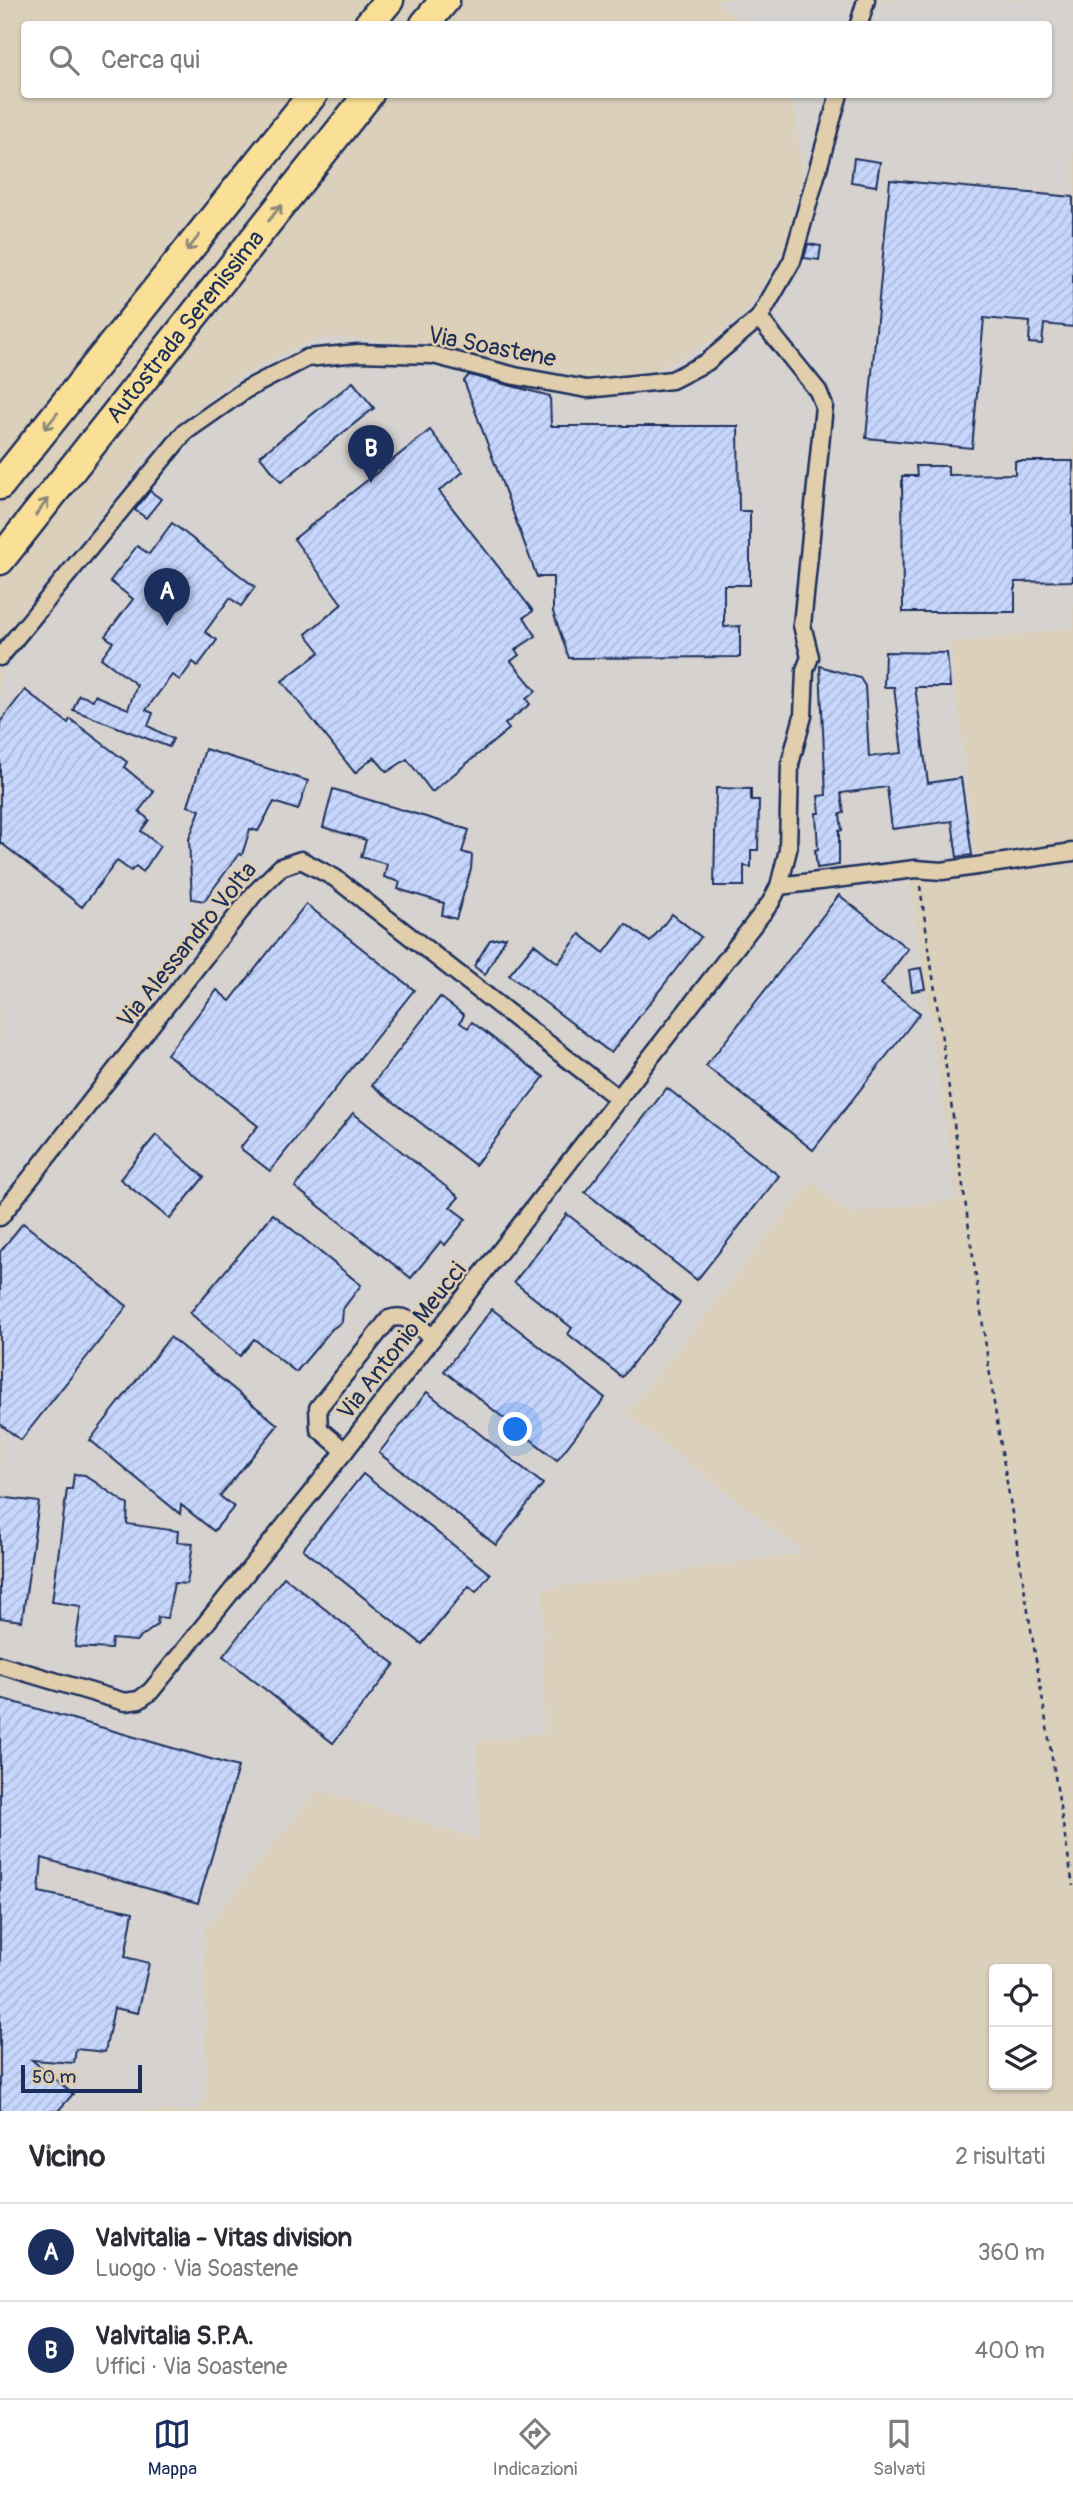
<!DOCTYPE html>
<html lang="it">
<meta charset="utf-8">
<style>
body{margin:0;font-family:Pangolin,sans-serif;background:#f7f7f7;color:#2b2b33}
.controls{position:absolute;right:21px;bottom:21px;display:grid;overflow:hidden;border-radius:7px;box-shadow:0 2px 5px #0004}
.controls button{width:63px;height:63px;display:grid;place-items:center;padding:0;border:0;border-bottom:2px solid #e1e1e2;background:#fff;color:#2b2b33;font:35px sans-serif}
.scale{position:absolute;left:21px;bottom:18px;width:121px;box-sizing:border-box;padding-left:7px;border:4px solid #1b2f5e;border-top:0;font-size:19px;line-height:24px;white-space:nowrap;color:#1b2f5e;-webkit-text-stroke:5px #e0ceac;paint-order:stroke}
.you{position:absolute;left:516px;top:1430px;width:24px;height:24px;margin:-18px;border:5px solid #fff;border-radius:50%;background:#1a73e8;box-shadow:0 0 0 10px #1a73e833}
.badge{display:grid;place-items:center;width:46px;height:46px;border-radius:50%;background:#1b2f5e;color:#fff;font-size:23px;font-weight:700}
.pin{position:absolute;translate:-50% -58px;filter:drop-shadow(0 2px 4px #0008)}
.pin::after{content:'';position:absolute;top:37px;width:24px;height:21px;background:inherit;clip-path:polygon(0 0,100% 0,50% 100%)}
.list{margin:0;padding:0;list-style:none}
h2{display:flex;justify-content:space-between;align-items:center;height:91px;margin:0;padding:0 28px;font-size:30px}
h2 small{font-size:23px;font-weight:400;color:#7c7c81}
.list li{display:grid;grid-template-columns:46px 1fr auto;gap:21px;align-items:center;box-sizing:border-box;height:98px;padding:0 28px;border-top:2px solid #e1e1e2}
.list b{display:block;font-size:26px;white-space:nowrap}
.list p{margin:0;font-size:23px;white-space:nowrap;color:#7c7c81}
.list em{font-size:23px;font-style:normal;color:#7c7c81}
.icon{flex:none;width:38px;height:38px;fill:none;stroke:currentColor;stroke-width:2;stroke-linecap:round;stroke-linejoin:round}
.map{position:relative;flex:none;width:1073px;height:2111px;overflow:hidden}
.search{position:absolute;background:#fff;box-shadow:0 2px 5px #0004;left:21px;right:21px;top:21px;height:77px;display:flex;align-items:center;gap:18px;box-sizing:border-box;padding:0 24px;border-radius:7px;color:#7c7c81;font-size:26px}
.sheet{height:287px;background:#fff}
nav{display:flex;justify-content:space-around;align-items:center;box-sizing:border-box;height:98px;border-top:2px solid #e1e1e2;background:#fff;font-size:19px;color:#7c7c81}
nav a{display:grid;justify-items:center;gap:4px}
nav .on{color:#1b2f5e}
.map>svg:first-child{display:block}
</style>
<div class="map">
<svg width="1073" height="2111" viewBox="0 0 1073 2111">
<defs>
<pattern id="building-hatch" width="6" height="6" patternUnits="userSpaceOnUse" patternTransform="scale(1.75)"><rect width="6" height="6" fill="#c7d6fc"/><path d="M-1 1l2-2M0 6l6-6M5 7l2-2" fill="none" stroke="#aab8da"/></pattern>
</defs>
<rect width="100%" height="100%" fill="#dbd0bc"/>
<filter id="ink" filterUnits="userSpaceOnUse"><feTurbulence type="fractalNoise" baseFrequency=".0143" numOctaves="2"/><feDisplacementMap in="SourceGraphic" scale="14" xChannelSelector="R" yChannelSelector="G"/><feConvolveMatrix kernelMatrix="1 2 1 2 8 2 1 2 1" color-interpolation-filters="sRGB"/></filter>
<g filter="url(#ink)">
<polygon fill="#d5d2cf" points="717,0 1073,0 1073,628 950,643 976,858 919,868 909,874 957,1199 849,1213 811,1181 626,1414 804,1553 543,1589 544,1733 477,1741 479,1840 318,1789 204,1930 206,2097 195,2111 0,2111 0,640 161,437 231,382 264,362 313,340 338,337 385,341 572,384 622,378 661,368 715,339 748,310 785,249 802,177 795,108 787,95 1048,94 1048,24 741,24"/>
<g fill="url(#building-hatch)" stroke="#1b2f5e" stroke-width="2">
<polygon points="854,158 880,162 876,186 851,182"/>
<polygon points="890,180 1073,197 1073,327 1044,324 1042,344 1029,343 1030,322 984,318 972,448 866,438"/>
<polygon points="808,244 821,246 819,260 804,258"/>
<polygon points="469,375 550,396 551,426 738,426 739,511 750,511 750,585 724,585 724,627 740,626 740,657 569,658 553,612 553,577 537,577 464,381"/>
<polygon points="353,382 374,408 281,482 260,456"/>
<polygon points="430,430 463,472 439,491 533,611 524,617 536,636 515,650 519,655 511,661 536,691 526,699 530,704 505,724 509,729 432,792 407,759 387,772 374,757 355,773 282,681 320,652 306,634 342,604 294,539"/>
<polygon points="1015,461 1073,461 1073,581 1015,582 1015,612 903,612 902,476 917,476 916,466 948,466 948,475 1015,474"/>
<polygon points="150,491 161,499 146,518 135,510"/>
<polygon points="172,523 255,587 241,606 230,598 205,632 217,640 198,666 193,662 180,680 172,675 146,710 153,713 148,726 173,739 169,747 73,710 79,695 93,700 95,695 128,709 137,685 101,658 113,642 105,636 133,599 110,581 137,546 149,554"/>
<polygon points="885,652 947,653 950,687 915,687 928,783 961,778 972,855 957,857 952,821 892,829 887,787 841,793 844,813 840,814 842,830 839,831 839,865 817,868 815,850 818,849 816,813 820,813 818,796 826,795 820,666 860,678 865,686 869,757 902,753 894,687 884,687"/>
<polygon points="25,690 68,723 70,719 127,762 124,767 154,792 139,811 149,820 141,831 160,846 143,872 136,866 131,871 117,861 82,907 0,842 0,722"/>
<polygon points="205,749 308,781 298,810 274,802 258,831 250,829 242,855 239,854 204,901 192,899 189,839 200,810 188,806"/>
<polygon points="716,788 751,789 751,800 759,800 758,850 751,850 751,867 744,866 744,886 714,886"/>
<polygon points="333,789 469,830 462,852 472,855 471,869 456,919 442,915 444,903 398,889 400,882 384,877 387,864 361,857 366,840 323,827"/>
<polygon points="839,895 908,949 881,984 920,1013 813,1150 706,1066"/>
<polygon points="306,904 414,990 270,1171 240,1148 258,1126 167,1054 217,990 230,1001"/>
<polygon points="672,914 701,937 611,1053 509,975 534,944 558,963 580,934 604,953 626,924 650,942"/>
<polygon points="506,937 492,962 485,975 474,966 490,940"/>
<polygon points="921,968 925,989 912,991 909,970"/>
<polygon points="440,997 464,1015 460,1023 468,1028 472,1022 544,1077 475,1165 372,1085"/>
<polygon points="667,1088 779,1176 697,1280 585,1192"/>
<polygon points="353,1113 459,1197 450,1207 466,1219 445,1245 441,1241 411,1278 295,1187"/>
<polygon points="156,1135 204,1177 170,1219 120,1179"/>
<polygon points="273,1214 361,1285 343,1309 342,1322 332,1329 296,1372 254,1339 240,1356 190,1313"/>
<polygon points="567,1214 680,1303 622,1377 568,1334 572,1328 514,1282"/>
<polygon points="23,1223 127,1306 21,1440 0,1424 0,1252"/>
<polygon points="492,1309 605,1398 557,1460 444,1371"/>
<polygon points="170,1337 278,1425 220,1496 234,1507 214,1531 181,1505 180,1514 90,1440"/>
<polygon points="427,1392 543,1484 496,1545 379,1453"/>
<polygon points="74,1474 85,1475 128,1505 127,1524 178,1531 177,1542 193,1543 187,1584 174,1583 167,1618 158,1617 157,1625 136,1641 112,1639 111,1649 75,1647 81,1606 52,1602 67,1489 72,1489"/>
<polygon points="363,1474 490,1574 476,1592 469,1586 422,1644 303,1549"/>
<polygon points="0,1497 39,1502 22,1621 0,1618"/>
<polygon points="284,1577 395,1664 333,1743 223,1656"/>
<polygon points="0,1698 238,1767 198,1903 42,1858 39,1892 133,1912 125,1957 149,1963 138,2013 114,2008 105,2052 76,2049 74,2063 32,2060 73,2094 58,2111 0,2111"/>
</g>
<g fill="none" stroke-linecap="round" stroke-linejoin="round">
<g stroke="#1b2f5e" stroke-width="21">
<g id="minor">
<polyline points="859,24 866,0"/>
<polyline points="0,657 185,432 245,390 307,358 358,353 433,355 515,376 587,389 672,380 707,362 759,318 792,261 839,94"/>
<polyline points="779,886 915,869 942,871 1073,852"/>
<polyline points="0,1217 254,894 281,867 301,860 335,878 619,1099"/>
<path d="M 345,1451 L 319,1429 L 318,1408 L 389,1319 C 407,1312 419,1327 433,1338"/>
<polyline points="0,1665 125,1702 139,1700 151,1691 345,1451 771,902 779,886 788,850 790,764 803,716 805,670 810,657 802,625 824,406 818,391 759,318"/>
</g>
</g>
<g stroke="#1b2f5e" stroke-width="33">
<g id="motorway">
<polyline points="369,24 389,0"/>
<polyline points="425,24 445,0"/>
<polyline points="0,485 313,94"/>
<path id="s1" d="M 0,560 L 369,94"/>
</g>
</g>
<polyline stroke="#1b2f5e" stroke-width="2.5" stroke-dasharray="5 5" stroke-linecap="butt" points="920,886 994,1403 1073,1886"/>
<use href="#minor" stroke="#e0ceac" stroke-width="16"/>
<use href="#motorway" stroke="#fadf96" stroke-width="28"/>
</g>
<defs><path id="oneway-shaft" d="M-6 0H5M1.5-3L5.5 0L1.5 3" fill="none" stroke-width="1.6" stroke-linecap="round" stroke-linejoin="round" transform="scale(1.75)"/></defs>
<g stroke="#8a877a">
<use href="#oneway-shaft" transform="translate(275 213) rotate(-51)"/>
<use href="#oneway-shaft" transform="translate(193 243) rotate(129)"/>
<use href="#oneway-shaft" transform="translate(51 421) rotate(129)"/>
<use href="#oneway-shaft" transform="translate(42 507) rotate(-52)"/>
</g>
</g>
<g text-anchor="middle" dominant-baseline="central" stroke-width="5" stroke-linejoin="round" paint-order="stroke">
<g font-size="24" fill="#1b2f5e" stroke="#e0ceac">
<text stroke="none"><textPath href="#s1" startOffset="298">Autostrada Serenissima</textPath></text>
<text transform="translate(492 347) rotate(11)">Via Soastene</text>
<text transform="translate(187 945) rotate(-51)">Via Alessandro Volta</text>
<text transform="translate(402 1341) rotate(-52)">Via Antonio Meucci</text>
</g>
</g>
</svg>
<div class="controls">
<button><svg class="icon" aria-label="locate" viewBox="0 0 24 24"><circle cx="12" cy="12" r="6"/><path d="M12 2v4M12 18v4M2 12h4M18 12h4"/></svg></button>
<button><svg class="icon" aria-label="layers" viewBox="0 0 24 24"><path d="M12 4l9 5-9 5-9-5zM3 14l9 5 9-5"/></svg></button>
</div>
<div class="scale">50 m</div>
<div class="you"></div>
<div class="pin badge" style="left:167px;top:626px">A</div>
<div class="pin badge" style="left:371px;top:483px">B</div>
<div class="search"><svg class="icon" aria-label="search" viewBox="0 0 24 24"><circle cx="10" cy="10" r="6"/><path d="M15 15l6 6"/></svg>Cerca qui</div>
</div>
<section class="sheet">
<h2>Vicino<small>2 risultati</small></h2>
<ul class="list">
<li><span class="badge">A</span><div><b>Valvitalia - Vitas division</b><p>Luogo · Via Soastene</p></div><em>360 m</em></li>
<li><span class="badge">B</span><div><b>Valvitalia S.P.A.</b><p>Uffici · Via Soastene</p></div><em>400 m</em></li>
</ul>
</section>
<nav>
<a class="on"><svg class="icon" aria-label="map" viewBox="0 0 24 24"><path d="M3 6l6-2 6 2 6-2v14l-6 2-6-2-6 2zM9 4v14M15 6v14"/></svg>Mappa</a>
<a><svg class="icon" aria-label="directions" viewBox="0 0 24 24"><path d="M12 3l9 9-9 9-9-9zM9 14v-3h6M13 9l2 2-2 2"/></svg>Indicazioni</a>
<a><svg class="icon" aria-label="saved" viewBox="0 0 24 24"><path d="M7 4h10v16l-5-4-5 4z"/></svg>Salvati</a>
</nav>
